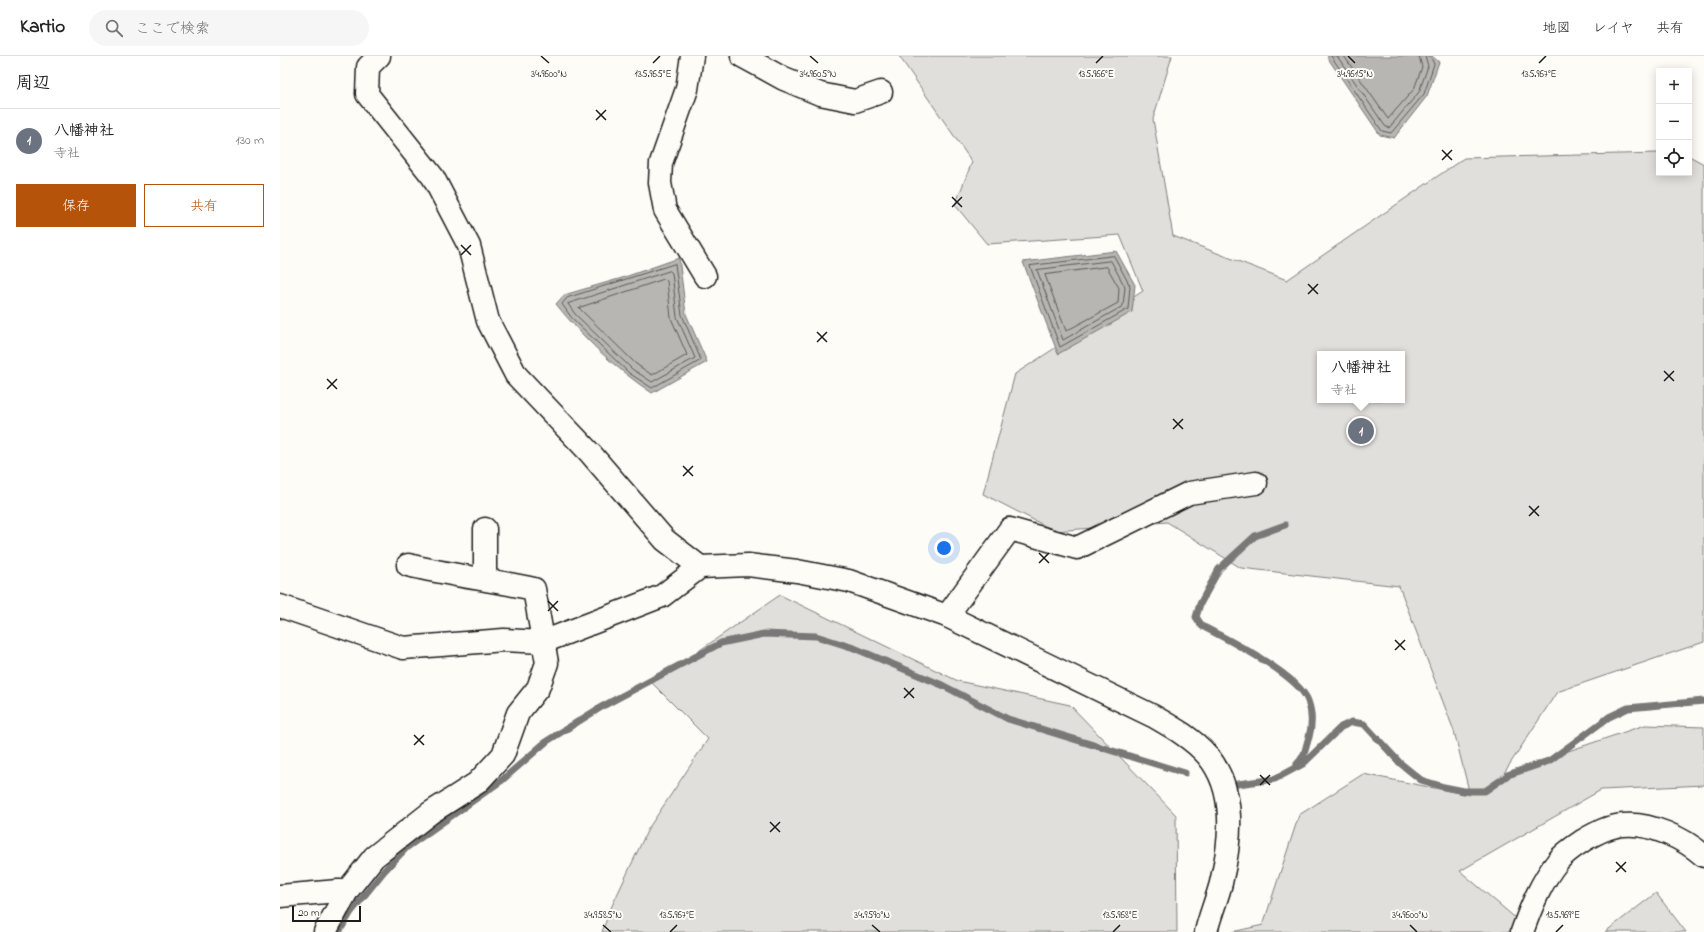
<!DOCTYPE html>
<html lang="ja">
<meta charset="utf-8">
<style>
body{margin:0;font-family:"Indie Flower","Klee One",sans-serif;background:#f6f6f6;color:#222}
.controls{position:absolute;right:12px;top:12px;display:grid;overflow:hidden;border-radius:0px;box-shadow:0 2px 10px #0003}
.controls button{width:36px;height:36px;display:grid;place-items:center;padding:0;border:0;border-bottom:1px solid #e0e0e0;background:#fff;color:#222;font:20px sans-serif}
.scale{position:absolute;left:12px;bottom:10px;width:69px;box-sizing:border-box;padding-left:4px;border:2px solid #1c1c1c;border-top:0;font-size:11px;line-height:14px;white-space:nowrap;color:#1c1c1c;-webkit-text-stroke:3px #fdfcf7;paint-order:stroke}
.you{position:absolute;left:664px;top:492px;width:14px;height:14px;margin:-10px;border:3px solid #fff;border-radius:50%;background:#1a73e8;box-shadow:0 0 0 6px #1a73e833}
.badge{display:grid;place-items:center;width:26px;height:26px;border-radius:50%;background:#b45309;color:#fff;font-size:13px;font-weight:700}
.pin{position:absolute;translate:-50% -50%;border:2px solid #fff;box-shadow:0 1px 4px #0006}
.popup{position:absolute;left:1037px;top:295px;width:88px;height:52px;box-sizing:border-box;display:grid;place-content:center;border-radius:0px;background:#fff;filter:drop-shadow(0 1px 3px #0005);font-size:13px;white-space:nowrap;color:#767676}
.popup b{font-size:15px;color:#222}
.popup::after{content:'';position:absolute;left:50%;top:100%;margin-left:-8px;border:8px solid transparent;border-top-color:#fff}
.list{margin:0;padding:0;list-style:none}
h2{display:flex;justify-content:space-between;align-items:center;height:52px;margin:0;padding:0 16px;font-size:17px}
h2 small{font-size:13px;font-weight:400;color:#767676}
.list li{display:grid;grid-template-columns:26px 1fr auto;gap:12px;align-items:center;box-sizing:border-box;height:64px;padding:0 16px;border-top:1px solid #e0e0e0}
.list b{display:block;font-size:15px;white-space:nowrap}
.list p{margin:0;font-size:13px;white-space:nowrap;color:#767676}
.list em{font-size:13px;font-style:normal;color:#767676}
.actions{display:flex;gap:8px;padding:12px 16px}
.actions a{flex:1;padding:9px 0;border:1px solid #b45309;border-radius:0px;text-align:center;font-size:14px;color:#b45309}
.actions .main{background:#b45309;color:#fff}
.icon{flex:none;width:22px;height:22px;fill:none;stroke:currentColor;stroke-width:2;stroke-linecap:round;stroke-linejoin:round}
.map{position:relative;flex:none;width:1424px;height:876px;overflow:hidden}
header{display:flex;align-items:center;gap:24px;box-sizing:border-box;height:56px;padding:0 20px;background:#fff;border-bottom:1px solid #e0e0e0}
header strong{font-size:19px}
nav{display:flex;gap:22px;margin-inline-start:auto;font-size:14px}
.search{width:280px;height:36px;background:#f6f6f6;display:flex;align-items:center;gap:10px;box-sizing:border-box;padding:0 14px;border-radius:22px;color:#767676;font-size:15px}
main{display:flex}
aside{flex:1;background:#fff}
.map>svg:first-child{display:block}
</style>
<header>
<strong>Kartio</strong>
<div class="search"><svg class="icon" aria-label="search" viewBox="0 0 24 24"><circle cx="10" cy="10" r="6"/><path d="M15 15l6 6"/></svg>ここで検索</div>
<nav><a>地図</a><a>レイヤ</a><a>共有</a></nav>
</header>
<main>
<aside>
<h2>周辺<small></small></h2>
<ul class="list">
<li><span class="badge" style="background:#6b7280">1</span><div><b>八幡神社</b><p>寺社</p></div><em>130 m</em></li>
</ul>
<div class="actions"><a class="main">保存</a><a>共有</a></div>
</aside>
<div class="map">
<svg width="1424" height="876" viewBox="0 0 1424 876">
<rect width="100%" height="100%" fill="#fdfcf7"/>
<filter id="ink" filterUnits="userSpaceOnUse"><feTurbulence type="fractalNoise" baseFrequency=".025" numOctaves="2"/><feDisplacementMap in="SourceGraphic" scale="8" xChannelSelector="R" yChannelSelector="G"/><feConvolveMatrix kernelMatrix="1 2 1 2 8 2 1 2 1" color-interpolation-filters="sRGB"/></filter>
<g filter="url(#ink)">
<g fill="#e0dfdb" stroke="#7e7e7c" fill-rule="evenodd">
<path d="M 619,0 L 892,0 L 873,63 L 893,180 L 1007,224 L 1184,102 L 1379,97 L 1379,117 L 1409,117 L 1409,100 L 1424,108 L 1424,586 L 1277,636 L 1224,717 L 1365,669 L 1424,671 L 1424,729 L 1321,734 L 1180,815 L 1252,876 L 952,876 L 983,869 L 1019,759 L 1083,718 L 1190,739 L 1174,675 L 1119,530 L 961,512 L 887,466 L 775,475 L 703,438 L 735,318 L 863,235 L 840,179 L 707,188 L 675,149 L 692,106 ZM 1040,298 L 1122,298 L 1122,344 L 1040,344 Z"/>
<polygon points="500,539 678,625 790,649 896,759 897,876 322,876 330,854 368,773 428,683 372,627"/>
<polygon points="1376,837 1406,876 1325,876"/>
</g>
<g fill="#b7b6b2" stroke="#797876">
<polygon points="1049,0 1152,0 1159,6 1147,40 1114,82 1100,79 1047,1"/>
<polygon points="836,195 855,229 852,256 778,298 743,206"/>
<path d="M 399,202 L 406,258 L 427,306 L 372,337 C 336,313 303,282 276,248 L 284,239 L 342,222 Z"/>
</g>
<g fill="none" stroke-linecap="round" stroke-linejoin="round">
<g stroke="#5a5a58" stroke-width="1">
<polyline points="1051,0 1102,75 1111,77 1144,38 1154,8 1150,0"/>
<polyline points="1057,0 1105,70 1109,72 1139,36 1148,10 1145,0"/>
<polyline points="1064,0 1108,63 1134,33 1142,11 1139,0"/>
<polygon points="834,200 850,230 848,253 780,291 750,210"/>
<polygon points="831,205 845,231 843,250 783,284 757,214"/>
<polygon points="395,208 402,259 421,304 372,332 349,317 291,261 282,248 287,242"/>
<polygon points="827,211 839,232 838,247 786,275 765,219"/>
<polygon points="390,215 392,217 397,261 415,302 372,326 352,313 295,258 288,248"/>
<polygon points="385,223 387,225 391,262 407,299 372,319 356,308 299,252"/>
</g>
<g stroke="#797876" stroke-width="7">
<path d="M 1005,469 L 975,480 L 939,513 L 920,548 L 916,561 L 922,570 C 947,583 1019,619 1028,645 C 1032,656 1032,670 1029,681 C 1025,692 1026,699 1017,708"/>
<polyline points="958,728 995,723 1010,715 1023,708 1061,671 1072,666 1084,668 1120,707 1141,724 1164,731 1184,735 1205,735 1228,719 1269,705 1329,661 1348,652 1424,645"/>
<polyline points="59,876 71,856 104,815 126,792 221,725 267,685 323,650 441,587 484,578 536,580 574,592 662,629 728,663 905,717"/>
</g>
<g stroke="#1c1c1c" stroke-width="25">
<g id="minor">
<polyline points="99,0 88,11 87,38 153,121 189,190 208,265 236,319 311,398 385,484 420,511"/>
<polyline points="412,0 407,33 381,107 380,127 385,154 425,220"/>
<polyline points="462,0 504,23 540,38 575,45 601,36"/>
<polyline points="205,523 205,473"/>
<path d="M 0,550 L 123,592 L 224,584 L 263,586 L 382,540 L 420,511 L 468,509 L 517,515 L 569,525 L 667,560 L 873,660 C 892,671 912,682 927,699 C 957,734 951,785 941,827 C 937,843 930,859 926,876"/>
<polyline points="667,560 730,473 797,492 909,437 976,427"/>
<polyline points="0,840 58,835 67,835"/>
<path d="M 45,876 L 67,835 L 94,801 L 150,757 L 197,727 L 223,699 L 238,657 L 258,632 L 267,607 L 254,533 C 212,524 169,519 128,509"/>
<path d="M 1242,876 C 1251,851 1261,826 1278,805 C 1284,797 1295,790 1304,784 C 1316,777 1329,770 1343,769 C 1370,766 1405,783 1424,800"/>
</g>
</g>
<use href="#minor" stroke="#fdfcf7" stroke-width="22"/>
</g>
</g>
<path fill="none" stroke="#1c1c1c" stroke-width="1.5" d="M 261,0 L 269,7M 530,0 L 538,7M 1068,0 L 1075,7M 373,7 L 380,0M 816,7 L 823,0M 1259,7 L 1266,0M 316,54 L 326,64M 316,64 L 326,54M 1162,94 L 1172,104M 1162,104 L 1172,94M 672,141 L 682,151M 672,151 L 682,141M 181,189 L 191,199M 181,199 L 191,189M 1028,228 L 1038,238M 1028,238 L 1038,228M 537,276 L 547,286M 537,286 L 547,276M 1384,315 L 1394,325M 47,323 L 57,333M 1384,325 L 1394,315M 47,333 L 57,323M 893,363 L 903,373M 893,373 L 903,363M 403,410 L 413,420M 403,420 L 413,410M 1249,450 L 1259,460M 1249,460 L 1259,450M 759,497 L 769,507M 759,507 L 769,497M 268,545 L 278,555M 268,555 L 278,545M 1115,584 L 1125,594M 1115,594 L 1125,584M 624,632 L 634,642M 624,642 L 634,632M 134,679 L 144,689M 134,689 L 144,679M 980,719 L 990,729M 980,729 L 990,719M 490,766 L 500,776M 490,776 L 500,766M 1336,806 L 1346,816M 1336,816 L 1346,806M 323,869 L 331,876M 592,869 L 600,876M 1130,869 L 1137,876M 390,876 L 397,869M 833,876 L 840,869M 1276,876 L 1283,869"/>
<g font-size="10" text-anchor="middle" fill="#1c1c1c" stroke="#fdfcf7" stroke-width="4" stroke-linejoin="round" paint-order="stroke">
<text x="269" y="21">34.9600°N</text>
<text x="373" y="21">135.965°E</text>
<text x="538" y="21">34.9605°N</text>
<text x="816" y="21">135.966°E</text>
<text x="1075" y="21">34.9615°N</text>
<text x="1259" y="21">135.967°E</text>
<text x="397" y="862">135.967°E</text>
<text x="592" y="862">34.9590°N</text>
<text x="840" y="862">135.968°E</text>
<text x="1283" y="862">135.969°E</text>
<text x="323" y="862">34.9585°N</text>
<text x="1130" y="862">34.9600°N</text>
</g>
</svg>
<div class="controls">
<button>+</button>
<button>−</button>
<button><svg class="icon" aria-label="locate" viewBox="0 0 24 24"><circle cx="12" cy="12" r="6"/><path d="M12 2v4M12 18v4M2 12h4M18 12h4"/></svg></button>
</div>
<div class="scale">20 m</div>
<div class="you"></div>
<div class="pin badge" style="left:1081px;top:375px;background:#6b7280">1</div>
<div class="popup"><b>八幡神社</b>寺社</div>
</div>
</main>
